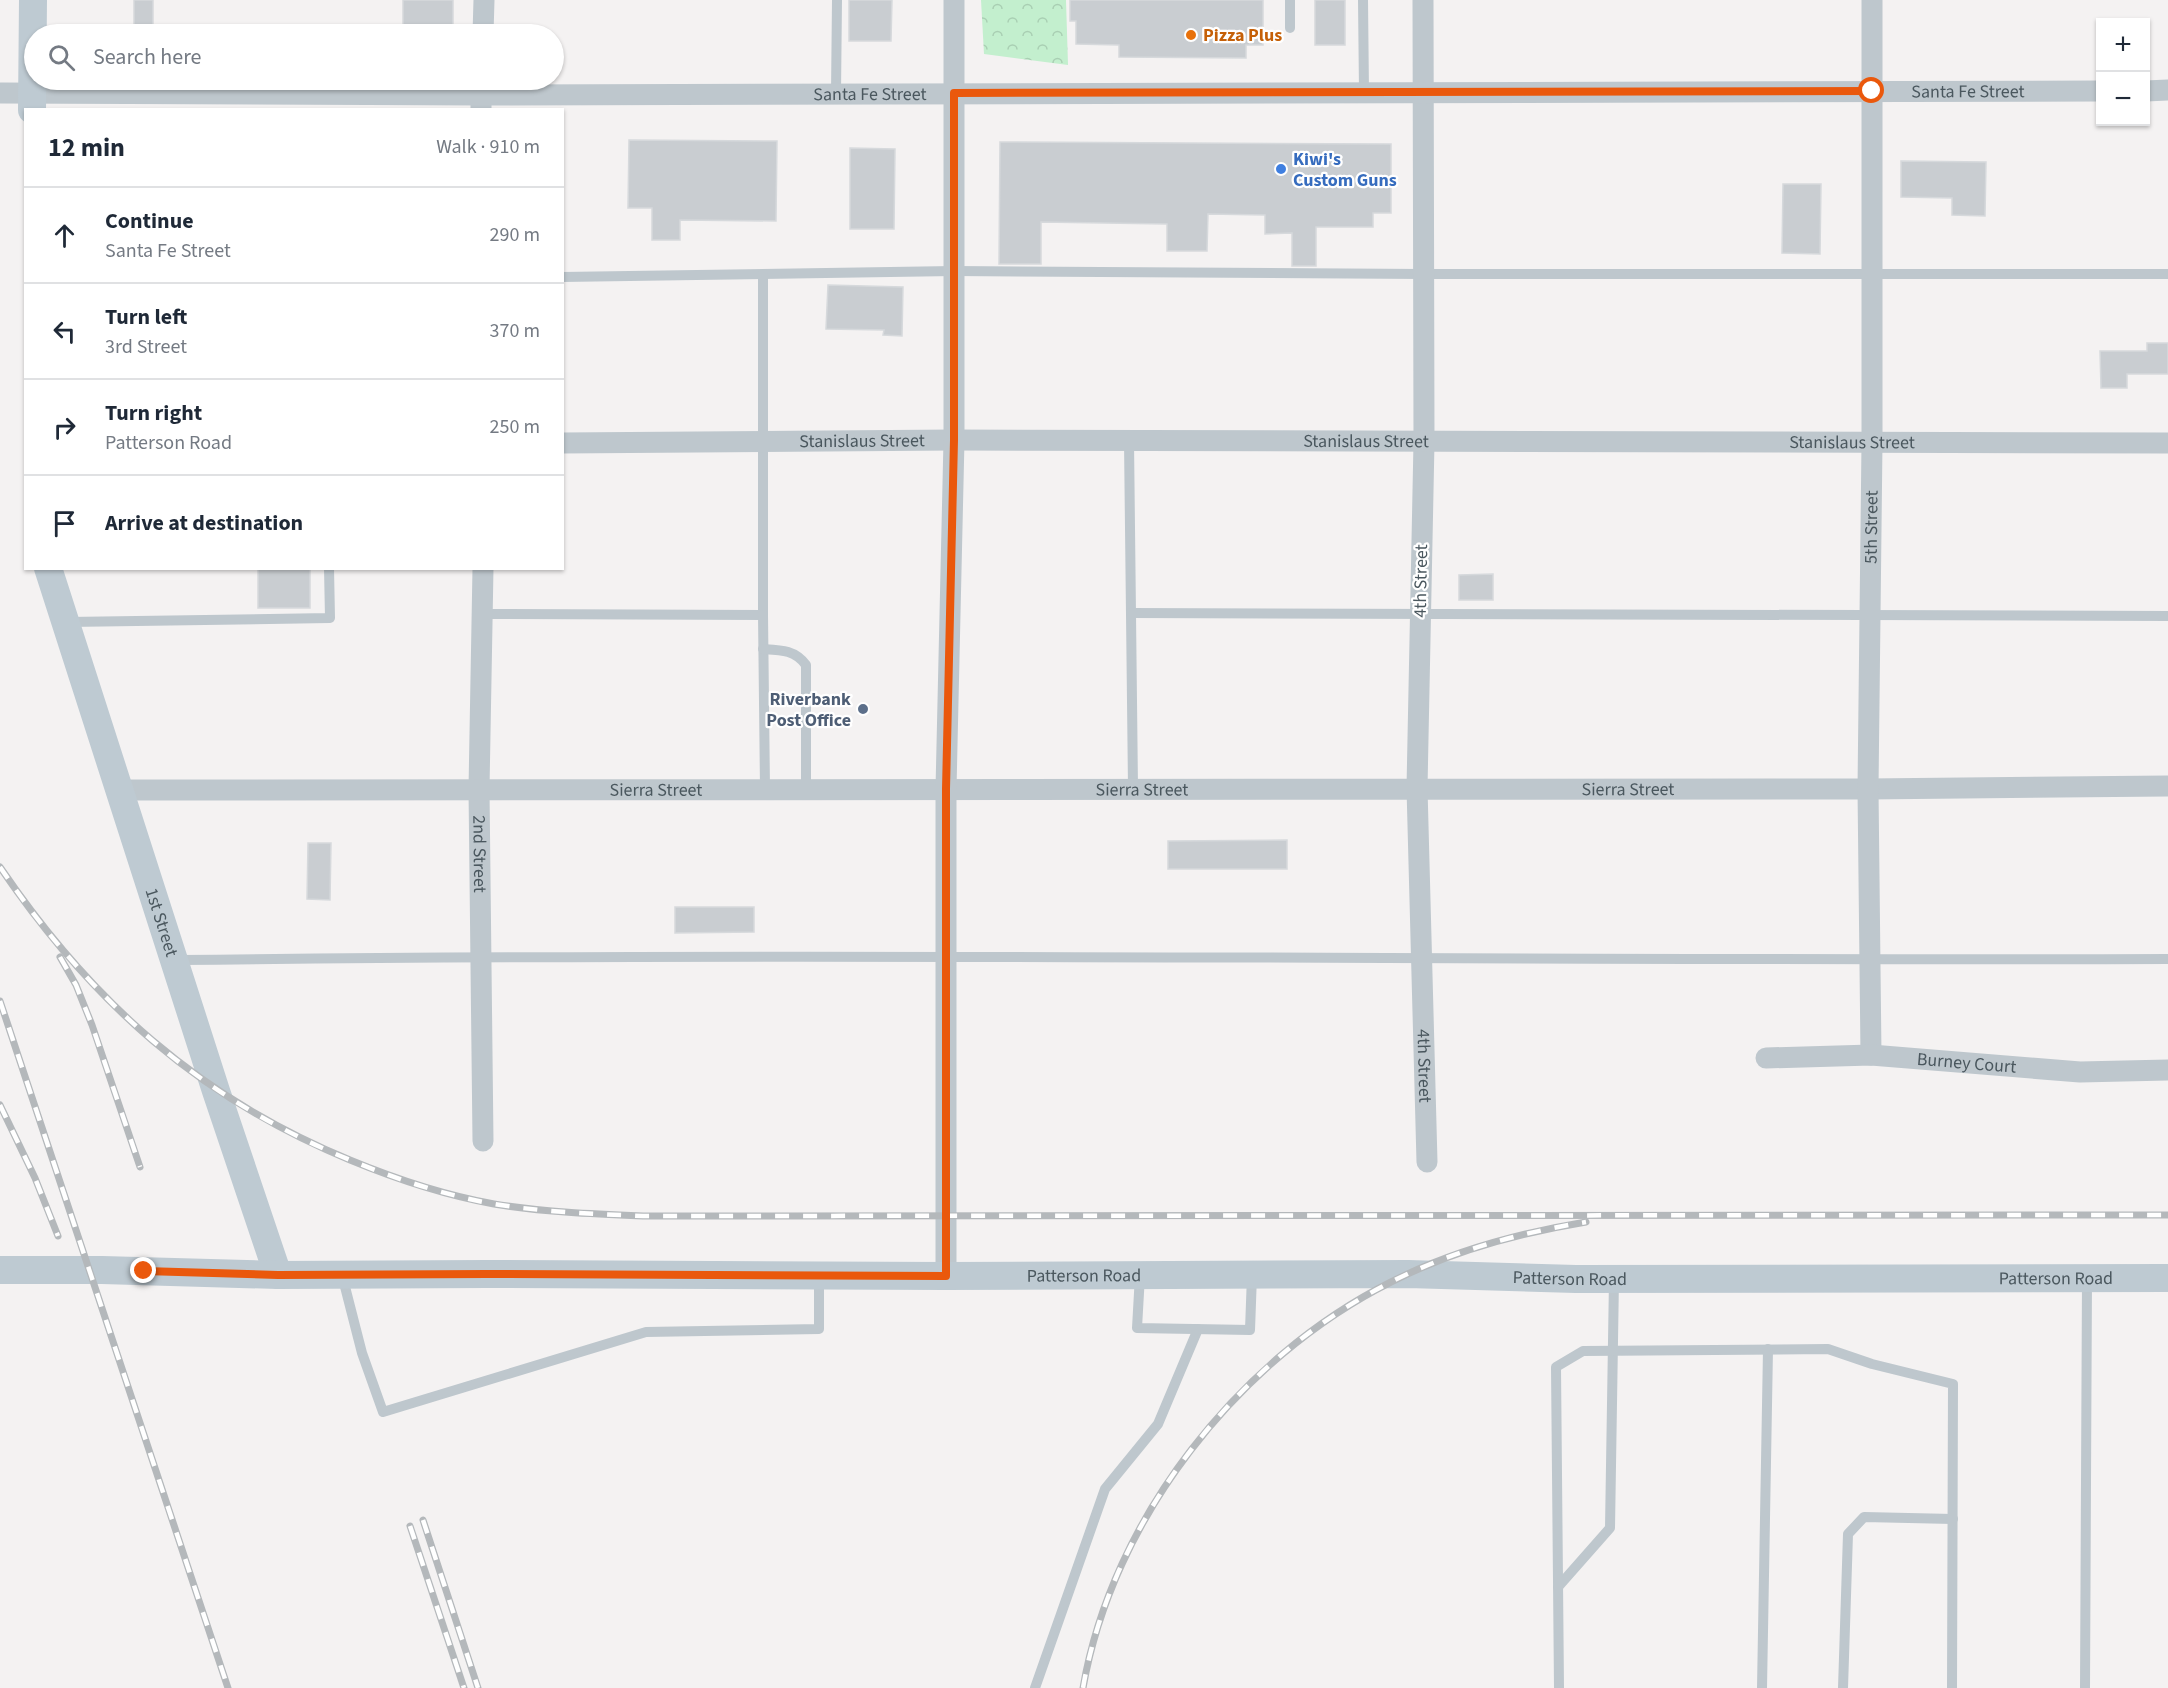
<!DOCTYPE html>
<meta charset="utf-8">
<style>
body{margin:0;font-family:"Source Sans 3",sans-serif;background:#f6f6f7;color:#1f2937}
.controls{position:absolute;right:18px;top:18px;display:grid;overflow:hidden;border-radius:0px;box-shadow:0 2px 4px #0004}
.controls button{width:54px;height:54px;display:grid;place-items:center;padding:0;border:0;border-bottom:2px solid #e0e1e3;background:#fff;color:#1f2937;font:30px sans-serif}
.stop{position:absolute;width:18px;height:18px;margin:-14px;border:4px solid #ea580c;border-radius:50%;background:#fff}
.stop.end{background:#ea580c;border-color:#fff;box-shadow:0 2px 6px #0008}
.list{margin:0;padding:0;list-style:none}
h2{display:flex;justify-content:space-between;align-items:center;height:78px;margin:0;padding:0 24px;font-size:26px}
h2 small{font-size:20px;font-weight:400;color:#747a83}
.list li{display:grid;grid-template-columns:39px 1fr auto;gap:18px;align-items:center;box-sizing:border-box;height:96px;padding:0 24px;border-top:2px solid #e0e1e3}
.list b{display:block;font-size:22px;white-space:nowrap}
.list p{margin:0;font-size:20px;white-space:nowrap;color:#747a83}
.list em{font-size:20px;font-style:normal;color:#747a83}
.icon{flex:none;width:33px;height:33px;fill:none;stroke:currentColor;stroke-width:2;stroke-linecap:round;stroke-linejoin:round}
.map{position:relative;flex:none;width:2168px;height:1688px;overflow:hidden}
.search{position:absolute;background:#fff;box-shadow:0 2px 4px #0004;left:24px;top:24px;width:540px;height:66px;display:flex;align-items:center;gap:15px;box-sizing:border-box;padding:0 21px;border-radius:33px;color:#747a83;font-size:22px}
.panel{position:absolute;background:#fff;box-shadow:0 2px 4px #0004;left:24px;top:108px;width:540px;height:462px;border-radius:0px}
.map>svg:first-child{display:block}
</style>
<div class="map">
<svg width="2168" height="1688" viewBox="0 0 2168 1688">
<defs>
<pattern id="forest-crowns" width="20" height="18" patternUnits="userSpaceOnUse" patternTransform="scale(1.5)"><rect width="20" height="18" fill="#c3efce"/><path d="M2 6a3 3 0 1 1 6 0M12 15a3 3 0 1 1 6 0" fill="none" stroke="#a9cfb3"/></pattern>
</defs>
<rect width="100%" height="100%" fill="#f4f2f2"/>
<polygon fill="url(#forest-crowns)" points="981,0 1066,0 1068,65 984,54"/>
<g fill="#c9cdd1" stroke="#d6d9dc" stroke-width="1.5">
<rect x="134" y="0" width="19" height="34"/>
<rect x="403" y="0" width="50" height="34"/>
<polygon points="849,0 892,0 891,41 849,41"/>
<polygon points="1070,0 1263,0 1263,45 1246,45 1246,58 1119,57 1119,45 1076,44 1076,21 1070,21"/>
<rect x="1315" y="0" width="30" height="45"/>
<polygon points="629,140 777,141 776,221 680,220 680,240 652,240 652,208 628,208"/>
<polygon points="1000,142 1391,144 1391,213 1373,213 1373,227 1316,227 1316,266 1292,266 1292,233 1265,234 1265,215 1208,214 1207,251 1167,251 1167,224 1041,222 1041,264 999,264"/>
<polygon points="850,148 895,149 894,229 850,229"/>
<polygon points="1901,161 1986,162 1985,216 1952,215 1952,198 1901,197"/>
<polygon points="1783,184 1821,184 1820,254 1782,253"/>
<polygon points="828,285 903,287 902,336 883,335 884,330 826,329"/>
<polygon points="2147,343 2168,343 2168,374 2127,374 2127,388 2101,388 2100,351 2147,351"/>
<rect x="258" y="568" width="52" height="40"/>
<polygon points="1493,574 1493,600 1459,600 1459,575"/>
<polygon points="1287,840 1287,869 1168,869 1168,841"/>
<polygon points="308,843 331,843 330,900 307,899"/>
<polygon points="675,907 754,907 754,932 675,933"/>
</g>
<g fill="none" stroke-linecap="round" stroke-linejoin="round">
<g stroke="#bec7cd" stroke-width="10">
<polyline points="1363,0 1364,92"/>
<polyline points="1290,28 1290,0"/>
<polyline points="836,93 837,0"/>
<polyline points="562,277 954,271 1423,274 2168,274"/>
<polyline points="1129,441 1133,788"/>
<polyline points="1131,613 2168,616"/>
<polyline points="482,614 763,615 763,274"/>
<polyline points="763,615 765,789"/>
<polyline points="68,622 330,618 329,568"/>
<path d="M 763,649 C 781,650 795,650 806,665 L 806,789"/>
<path d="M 177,960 C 841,952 1504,961 2168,959"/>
<polyline points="342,1275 362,1353 383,1412 646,1332 819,1329 819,1278"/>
<polyline points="1140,1275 1137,1328 1250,1330 1252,1275"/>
<polyline points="1558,1587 1610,1528 1614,1279"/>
<polyline points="1035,1688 1105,1489 1158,1424 1198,1329"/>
<polyline points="1559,1688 1556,1367 1583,1351 1828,1349 1872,1364 1953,1384 1952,1688"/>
<polyline points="1762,1688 1768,1349"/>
<polyline points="1843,1688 1848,1534 1864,1517 1953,1519"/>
<polyline points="2085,1688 2087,1278"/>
</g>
<g stroke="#bec7cd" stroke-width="21">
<path id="s1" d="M 1423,0 L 1424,442 L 1417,788 L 1427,1162"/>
<polyline points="483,34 484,0"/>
<polyline points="2146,91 2168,90"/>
<path id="s2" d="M 0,93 L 481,95 L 2100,91"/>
<polyline points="481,110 481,80"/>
<path id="s3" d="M 562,443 L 954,440 L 2168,443"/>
<path id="s4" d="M 483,568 L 479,789 L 483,1141"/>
<path id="s5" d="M 118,790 L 1868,789 L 2168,786"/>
<path id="s6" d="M 1871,1055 L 1868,789 L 1872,443 L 1872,0"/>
<path id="s7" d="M 1766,1058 L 1871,1055 L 2080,1072 L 2168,1070"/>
<polyline points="946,1276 946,789 954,440 954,0"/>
</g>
<g stroke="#becad2" stroke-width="28">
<polyline points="32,110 33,0"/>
<path id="s8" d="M 48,568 L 216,1091 L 278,1275"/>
<path id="s9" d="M 0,1270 L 102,1270 L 278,1275 L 487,1274 L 946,1276 L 1408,1274 L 1576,1279 L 2168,1278"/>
</g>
<g stroke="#b4b8bb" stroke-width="7">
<g id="rail">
<path d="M 0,867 C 91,1001 199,1098 350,1160 C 396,1179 444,1195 494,1204 C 543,1212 593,1214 643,1216 L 2168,1215"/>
<polyline points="60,957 76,985 92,1025 140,1167"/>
<polyline points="0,1001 228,1688"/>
<polyline points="0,1105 35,1178 58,1236"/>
<polyline points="423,1520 478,1688"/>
<polyline points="410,1526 464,1688"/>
<path d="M 1083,1688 C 1112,1519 1239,1358 1391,1282 C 1452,1251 1519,1233 1586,1222"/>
</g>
</g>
<use href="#rail" stroke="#fff" stroke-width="4.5" stroke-dasharray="14" stroke-linecap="butt"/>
</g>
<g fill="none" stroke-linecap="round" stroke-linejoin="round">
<polyline stroke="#ea580c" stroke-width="8" points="144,1271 278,1275 487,1274 946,1276 946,789 954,440 954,93 1872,91"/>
</g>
<circle fill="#e8710a" stroke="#fff" stroke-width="2" cx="1191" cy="35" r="6"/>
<circle fill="#3f7fe0" stroke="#fff" stroke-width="2" cx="1281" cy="169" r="6"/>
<circle fill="#5c6f8a" stroke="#fff" stroke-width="2" cx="863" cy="709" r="6"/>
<g text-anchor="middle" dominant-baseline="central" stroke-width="4.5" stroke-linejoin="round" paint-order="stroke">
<g font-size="18" font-weight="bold" fill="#c56008" stroke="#fff" text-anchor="start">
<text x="1203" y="35">Pizza Plus</text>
</g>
<g font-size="18" fill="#4a575e" stroke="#fff">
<text stroke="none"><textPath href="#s2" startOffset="1968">Santa Fe Street</textPath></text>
<text stroke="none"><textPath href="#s2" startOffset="870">Santa Fe Street</textPath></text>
<text stroke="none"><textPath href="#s3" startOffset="300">Stanislaus Street</textPath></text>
<text stroke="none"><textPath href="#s3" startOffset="804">Stanislaus Street</textPath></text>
<text stroke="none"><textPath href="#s3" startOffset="1290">Stanislaus Street</textPath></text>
<text stroke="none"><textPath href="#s6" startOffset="528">5th Street</textPath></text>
<text transform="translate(1421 581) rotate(-89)">4th Street</text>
<text stroke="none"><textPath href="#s5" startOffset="1024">Sierra Street</textPath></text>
<text stroke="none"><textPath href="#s5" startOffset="1510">Sierra Street</textPath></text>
<text stroke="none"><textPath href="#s5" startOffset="538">Sierra Street</textPath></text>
<text stroke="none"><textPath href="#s4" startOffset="286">2nd Street</textPath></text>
<text stroke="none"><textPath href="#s8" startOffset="372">1st Street</textPath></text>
<text stroke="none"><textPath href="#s7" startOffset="201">Burney Court</textPath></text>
<text stroke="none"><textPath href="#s1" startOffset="1066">4th Street</textPath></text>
<text stroke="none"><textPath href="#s9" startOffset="1084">Patterson Road</textPath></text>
<text stroke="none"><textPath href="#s9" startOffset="1570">Patterson Road</textPath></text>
<text stroke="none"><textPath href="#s9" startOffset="2056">Patterson Road</textPath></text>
</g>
<g font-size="18" font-weight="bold" fill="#366cbe" stroke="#fff" text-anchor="start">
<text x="1293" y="159">Kiwi's<tspan x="1293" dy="21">Custom Guns</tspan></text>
</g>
<g font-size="18" font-weight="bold" fill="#4e5e75" stroke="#fff" text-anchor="end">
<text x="851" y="699">Riverbank<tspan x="851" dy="21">Post Office</tspan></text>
</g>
</g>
</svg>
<div class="controls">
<button>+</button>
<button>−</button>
</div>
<div class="stop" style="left:1872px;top:91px"></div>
<div class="stop end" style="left:144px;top:1271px"></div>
<div class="search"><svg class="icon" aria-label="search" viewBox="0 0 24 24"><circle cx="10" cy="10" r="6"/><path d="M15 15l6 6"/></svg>Search here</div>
<section class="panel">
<h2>12 min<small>Walk · 910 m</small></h2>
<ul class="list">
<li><svg class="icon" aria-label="ahead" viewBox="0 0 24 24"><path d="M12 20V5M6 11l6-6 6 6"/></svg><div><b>Continue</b><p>Santa Fe Street</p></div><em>290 m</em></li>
<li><svg class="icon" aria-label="left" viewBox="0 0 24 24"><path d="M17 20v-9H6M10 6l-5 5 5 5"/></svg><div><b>Turn left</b><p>3rd Street</p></div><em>370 m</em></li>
<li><svg class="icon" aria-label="right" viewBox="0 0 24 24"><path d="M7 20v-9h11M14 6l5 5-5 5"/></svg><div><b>Turn right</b><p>Patterson Road</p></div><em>250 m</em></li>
<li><svg class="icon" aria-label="arrive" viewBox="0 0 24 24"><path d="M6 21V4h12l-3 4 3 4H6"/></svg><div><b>Arrive at destination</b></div></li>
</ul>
</section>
</div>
